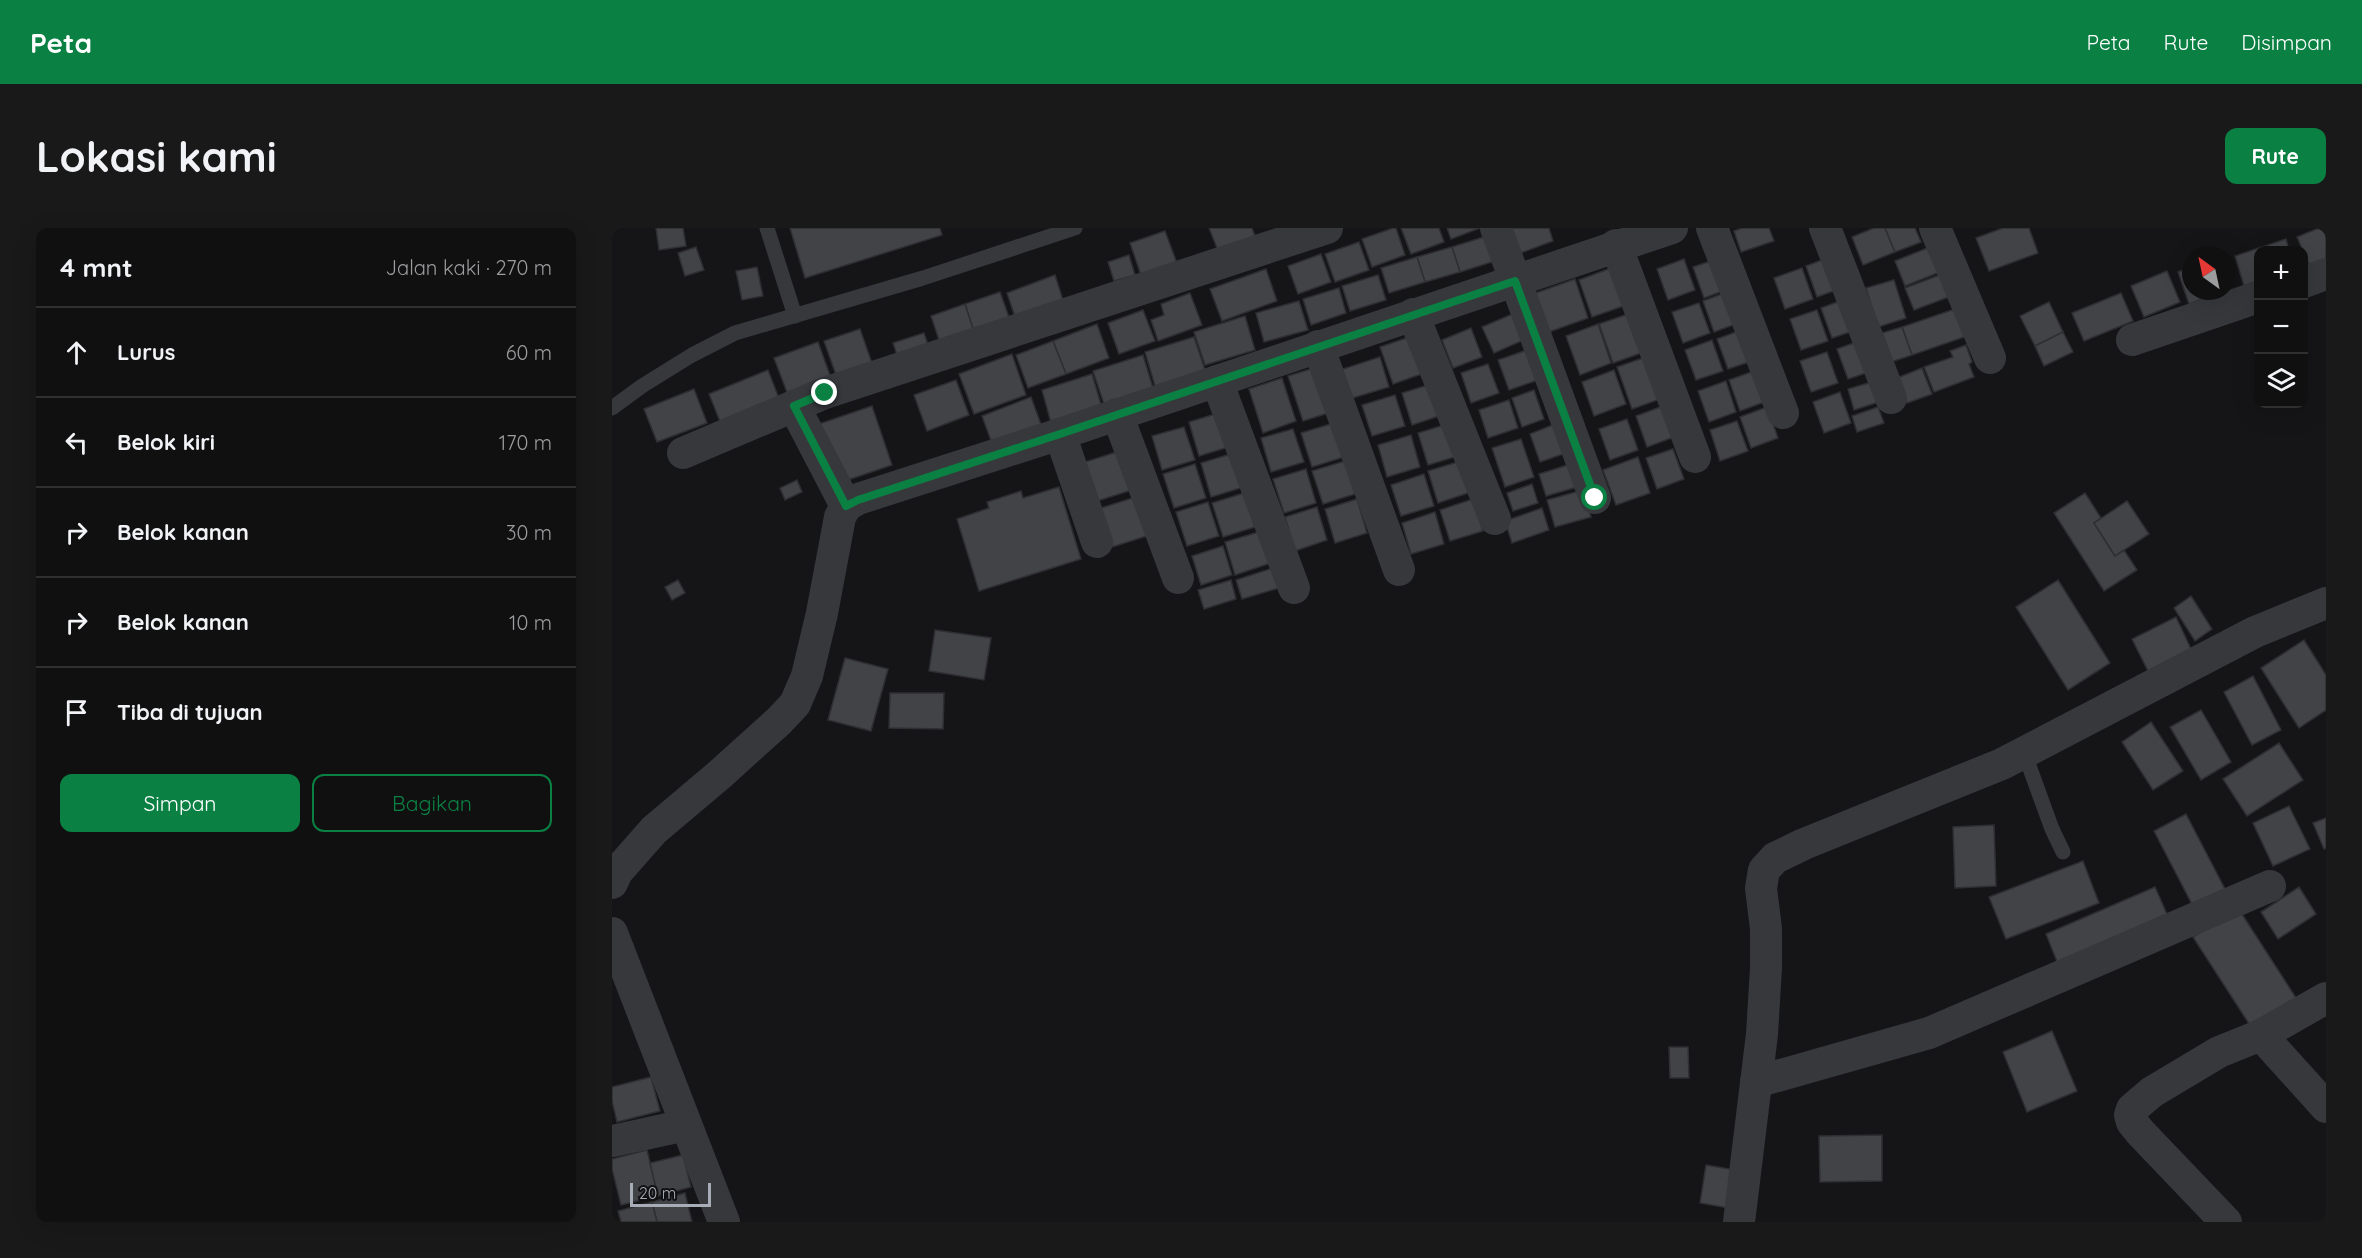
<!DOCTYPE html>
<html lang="id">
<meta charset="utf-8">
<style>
body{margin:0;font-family:Quicksand,sans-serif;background:#19191a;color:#f1f3f6}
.controls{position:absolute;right:18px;top:18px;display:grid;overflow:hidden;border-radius:12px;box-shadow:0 6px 24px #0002}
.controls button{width:54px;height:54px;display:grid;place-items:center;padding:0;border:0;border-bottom:2px solid #303031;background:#101011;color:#f1f3f6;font:30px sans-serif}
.compass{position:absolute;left:1570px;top:18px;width:54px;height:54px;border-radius:50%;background:#101011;box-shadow:0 6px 24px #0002;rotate:327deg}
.scale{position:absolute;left:18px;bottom:15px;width:81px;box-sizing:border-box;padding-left:6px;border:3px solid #a7adb7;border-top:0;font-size:16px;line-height:21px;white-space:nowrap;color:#a7adb7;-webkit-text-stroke:4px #101012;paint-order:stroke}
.stop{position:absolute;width:18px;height:18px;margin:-14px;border:4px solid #0b8043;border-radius:50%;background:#fff}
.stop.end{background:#0b8043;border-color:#fff;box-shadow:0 2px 6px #0008}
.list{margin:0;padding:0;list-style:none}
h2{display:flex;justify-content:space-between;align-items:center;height:78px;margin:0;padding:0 24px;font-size:26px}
h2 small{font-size:20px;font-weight:400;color:#9c9d9f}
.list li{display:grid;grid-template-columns:39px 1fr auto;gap:18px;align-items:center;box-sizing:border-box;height:90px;padding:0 24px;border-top:2px solid #303031}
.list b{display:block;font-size:22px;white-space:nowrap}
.list em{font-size:20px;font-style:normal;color:#9c9d9f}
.actions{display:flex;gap:12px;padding:18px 24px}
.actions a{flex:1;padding:14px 0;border:2px solid #0b8043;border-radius:12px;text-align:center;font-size:21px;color:#0b8043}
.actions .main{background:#0b8043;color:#fff}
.icon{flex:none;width:33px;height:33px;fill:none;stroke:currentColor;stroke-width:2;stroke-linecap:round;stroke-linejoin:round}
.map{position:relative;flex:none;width:1714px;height:994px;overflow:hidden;border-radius:12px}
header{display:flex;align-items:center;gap:36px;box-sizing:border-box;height:84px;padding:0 30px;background:#0b8043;color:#fff}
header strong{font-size:28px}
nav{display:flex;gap:33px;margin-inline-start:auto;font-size:21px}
.intro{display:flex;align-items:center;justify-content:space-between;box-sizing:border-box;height:144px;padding:0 36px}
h1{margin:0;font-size:42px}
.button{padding:15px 27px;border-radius:12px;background:#0b8043;color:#fff;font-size:21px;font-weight:700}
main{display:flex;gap:36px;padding:0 36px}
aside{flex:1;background:#101011;border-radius:12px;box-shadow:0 6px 24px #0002}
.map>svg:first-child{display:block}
</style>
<header>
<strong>Peta</strong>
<nav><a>Peta</a><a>Rute</a><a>Disimpan</a></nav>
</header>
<div class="intro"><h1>Lokasi kami</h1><a class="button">Rute</a></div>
<main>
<aside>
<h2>4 mnt<small>Jalan kaki · 270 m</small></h2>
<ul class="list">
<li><svg class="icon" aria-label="ahead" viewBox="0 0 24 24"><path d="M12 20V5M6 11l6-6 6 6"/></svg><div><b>Lurus</b></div><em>60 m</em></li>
<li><svg class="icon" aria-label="left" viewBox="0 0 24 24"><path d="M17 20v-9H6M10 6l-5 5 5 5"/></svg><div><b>Belok kiri</b></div><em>170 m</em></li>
<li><svg class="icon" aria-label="right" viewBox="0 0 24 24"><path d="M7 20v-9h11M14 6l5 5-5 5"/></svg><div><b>Belok kanan</b></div><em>30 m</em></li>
<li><svg class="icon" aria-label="right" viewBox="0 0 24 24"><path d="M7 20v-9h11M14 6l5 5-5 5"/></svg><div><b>Belok kanan</b></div><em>10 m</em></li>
<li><svg class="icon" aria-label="arrive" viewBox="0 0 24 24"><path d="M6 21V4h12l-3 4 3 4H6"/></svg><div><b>Tiba di tujuan</b></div></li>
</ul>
<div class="actions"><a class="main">Simpan</a><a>Bagikan</a></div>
</aside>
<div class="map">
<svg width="1714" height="994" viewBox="0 0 1714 994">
<rect width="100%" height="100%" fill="#151517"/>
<g fill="#414347" stroke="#2f2f33" stroke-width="1.5">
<polygon points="44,0 71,0 74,18 47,22"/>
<polygon points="178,0 328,0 330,7 193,50"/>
<polygon points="597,0 640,0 646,16 609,30"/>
<polygon points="781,0 784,0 793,27 760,39 750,11"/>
<polygon points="789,0 827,0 832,14 799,26"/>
<polygon points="835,0 868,0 839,11"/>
<polygon points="896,0 937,0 941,13 906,26"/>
<polygon points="1130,0 1157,0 1162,13 1129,24 1122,3"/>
<polygon points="1262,0 1273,0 1283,24 1251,37 1240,9"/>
<polygon points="1273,0 1303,0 1309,14 1283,24"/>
<polygon points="1391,0 1417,0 1426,25 1377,43 1364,10"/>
<polygon points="1707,0 1714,0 1714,32 1698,39 1685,9"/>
<polygon points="553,3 566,38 530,50 518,15"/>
<polygon points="878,7 886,32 848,44 840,19"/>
<polygon points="1674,11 1677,22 1646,22 1646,53 1632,58 1623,28"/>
<polygon points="747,14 757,42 723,54 713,26"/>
<polygon points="1323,17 1333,42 1293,58 1283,33"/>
<polygon points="84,19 92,42 73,48 66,25"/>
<polygon points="840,19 848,44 813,54 805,29"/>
<polygon points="709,26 719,54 686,66 676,38"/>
<polygon points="517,27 523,47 502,53 496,34"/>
<polygon points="1221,28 1232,59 1205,69 1194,38"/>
<polygon points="805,29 813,54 777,65 769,40"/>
<polygon points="1108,30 1119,60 1092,70 1081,39"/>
<polygon points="1072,31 1083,62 1056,72 1045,41"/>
<polygon points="1007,37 1020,75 980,89 967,52"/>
<polygon points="145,39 151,68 130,72 124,43"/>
<polygon points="1579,39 1579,63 1612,63 1577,76 1566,44"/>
<polygon points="1190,40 1201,71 1173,81 1162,50"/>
<polygon points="654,41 665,73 610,93 598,61"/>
<polygon points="1555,43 1568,74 1532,89 1519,58"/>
<polygon points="1333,45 1342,67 1302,82 1293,60"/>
<polygon points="443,47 451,72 403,89 395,65"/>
<polygon points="766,47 774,72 738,83 730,58"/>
<polygon points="963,51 976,90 934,105 921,66"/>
<polygon points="1282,52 1294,90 1266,99 1254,60"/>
<polygon points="727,60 734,85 699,97 691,71"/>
<polygon points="1118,63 1129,94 1102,104 1091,73"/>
<polygon points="388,64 398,92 362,104 353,76"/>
<polygon points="578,65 590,97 546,113 539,92 552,87 549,76"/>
<polygon points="1509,65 1521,93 1472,113 1460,85"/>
<polygon points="1236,70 1247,101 1220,110 1209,80"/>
<polygon points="687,73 696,102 652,114 644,85"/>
<polygon points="1437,74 1451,104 1423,118 1408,88"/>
<polygon points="1087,75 1098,105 1071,115 1060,84"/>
<polygon points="353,76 362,104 328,115 319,88"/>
<polygon points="1343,81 1352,109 1300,127 1290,99"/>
<polygon points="531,82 543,113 507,126 496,95"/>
<polygon points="1205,82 1216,113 1189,122 1178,91"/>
<polygon points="903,85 914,111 882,125 870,99"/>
<polygon points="1019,85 1032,124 1001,135 987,96"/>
<polygon points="633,88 643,122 593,137 582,104"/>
<polygon points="485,96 497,130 454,146 441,113"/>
<polygon points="986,96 999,135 968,147 954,108"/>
<polygon points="1290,99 1300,127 1279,134 1270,105"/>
<polygon points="859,100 870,129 841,140 830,112"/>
<polygon points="248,101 261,138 225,150 212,113"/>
<polygon points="1132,101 1143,132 1116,141 1105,111"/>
<polygon points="1451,104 1461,124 1432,138 1423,118"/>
<polygon points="312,105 319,126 288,136 281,115"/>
<polygon points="806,106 818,143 781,156 768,119"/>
<polygon points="582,109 593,142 543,158 533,124"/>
<polygon points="1253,111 1263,142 1236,151 1225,121"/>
<polygon points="1100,112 1111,143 1084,152 1073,122"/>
<polygon points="441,113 454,146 416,160 404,127"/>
<polygon points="206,114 219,150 176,167 162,130"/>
<polygon points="1354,117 1360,134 1357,136 1362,149 1322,164 1312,139 1341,129 1338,123"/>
<polygon points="915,122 926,152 897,162 886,132"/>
<polygon points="1215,124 1226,155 1199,164 1188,133"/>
<polygon points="400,126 414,167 362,186 347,146"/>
<polygon points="531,127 541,160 492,176 481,143"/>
<polygon points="768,129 777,159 737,171 728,142"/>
<polygon points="1034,129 1048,171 1020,181 1005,139"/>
<polygon points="876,136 887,165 859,175 849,145"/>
<polygon points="712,137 726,182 691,193 676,148"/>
<polygon points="1310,140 1320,166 1295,175 1285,150"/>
<polygon points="156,142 168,173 109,196 97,166"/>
<polygon points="1002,142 1014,176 982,188 970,154"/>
<polygon points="1145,142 1155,173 1128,183 1117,152"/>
<polygon points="480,146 490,180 439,195 430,162"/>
<polygon points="670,150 684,193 651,205 637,161"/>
<polygon points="1270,151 1276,171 1242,182 1236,161"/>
<polygon points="344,152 357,187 315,203 302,167"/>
<polygon points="1114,153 1124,184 1097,194 1086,163"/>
<polygon points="823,155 833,186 800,197 790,165"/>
<polygon points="82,161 95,195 45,214 32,181"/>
<polygon points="922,162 932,191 910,199 900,170"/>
<polygon points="1228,164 1239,195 1212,205 1201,174"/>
<polygon points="783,167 793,198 760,208 750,177"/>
<polygon points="419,169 431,202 382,221 370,188"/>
<polygon points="897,172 906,200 876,210 867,182"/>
<polygon points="260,178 280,237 227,255 207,196"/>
<polygon points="1051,178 1062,209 1035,219 1024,188"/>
<polygon points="1155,179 1166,210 1139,220 1128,189"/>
<polygon points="1266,179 1272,195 1245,204 1240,188"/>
<polygon points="610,184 620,218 587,228 577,194"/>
<polygon points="1015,191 1026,222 998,232 987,201"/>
<polygon points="1125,193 1136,223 1108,233 1098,202"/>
<polygon points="722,195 732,229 700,239 689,205"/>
<polygon points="839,195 849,227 816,237 806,205"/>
<polygon points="943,196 954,225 928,234 918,206"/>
<polygon points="572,199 583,232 550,242 540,208"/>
<polygon points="681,201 692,234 659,244 649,210"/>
<polygon points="799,207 808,239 775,249 766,217"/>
<polygon points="909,211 922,249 893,259 880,220"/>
<polygon points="1061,221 1072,251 1045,261 1034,230"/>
<polygon points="508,223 520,262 485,273 473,234"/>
<polygon points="622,225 632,259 599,269 589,235"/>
<polygon points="1026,229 1038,265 1004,277 991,242"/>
<polygon points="733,233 743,266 711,276 700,243"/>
<polygon points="849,233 859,264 826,275 816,243"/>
<polygon points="962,235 969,258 934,268 927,246"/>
<polygon points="583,236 594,270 562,280 551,246"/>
<polygon points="694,241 704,275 672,285 661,251"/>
<polygon points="812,246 822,278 789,288 779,257"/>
<polygon points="185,252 190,264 173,272 168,260"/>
<polygon points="920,256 926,275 901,283 895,265"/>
<polygon points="447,259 469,331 367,363 345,291 377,280 375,274 409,263 411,270"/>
<polygon points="971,262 979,289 943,299 935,272"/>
<polygon points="632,265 643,299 611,309 600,275"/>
<polygon points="1473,265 1489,290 1482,295 1503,328 1512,322 1525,342 1492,363 1442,285"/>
<polygon points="527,268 538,307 500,319 489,280"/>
<polygon points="745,271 755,305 723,315 713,281"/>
<polygon points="861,271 871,303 838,313 828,282"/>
<polygon points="1515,273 1537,306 1503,328 1482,295"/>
<polygon points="596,274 607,308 575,318 564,284"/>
<polygon points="705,279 715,312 683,323 673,289"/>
<polygon points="930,280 937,302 900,315 893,293"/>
<polygon points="823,284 832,316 799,326 790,295"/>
<polygon points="650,303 659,335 623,347 613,314"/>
<polygon points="611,318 620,347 589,357 580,328"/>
<polygon points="661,340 667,360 630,371 624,352"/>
<polygon points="66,352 73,365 60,372 53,359"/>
<polygon points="619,352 624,371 592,381 586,362"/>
<polygon points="1446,352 1498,435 1456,462 1404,379"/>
<polygon points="1579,368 1600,401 1583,413 1562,380"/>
<polygon points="1564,389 1579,421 1536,443 1520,411"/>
<polygon points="323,402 379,410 372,452 317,443"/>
<polygon points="1692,412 1714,447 1714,482 1687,500 1649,440"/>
<polygon points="233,430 276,441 259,503 216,492"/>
<polygon points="1641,448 1669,502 1640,517 1612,464"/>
<polygon points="278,465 332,465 331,501 277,500"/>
<polygon points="1589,482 1619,534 1589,552 1558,499"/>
<polygon points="1539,494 1571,543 1541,562 1510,514"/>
<polygon points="1667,515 1691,552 1635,588 1611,551"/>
<polygon points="1677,578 1698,621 1661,638 1641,595"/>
<polygon points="1574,586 1615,665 1583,682 1542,603"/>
<polygon points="1714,590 1714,620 1712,621 1701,595"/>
<polygon points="1382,597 1384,658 1343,660 1341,599"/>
<polygon points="1471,633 1487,675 1394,711 1377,669"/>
<polygon points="1543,659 1558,693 1448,741 1434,706"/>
<polygon points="1687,659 1704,686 1666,711 1649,684"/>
<polygon points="1626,680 1688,776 1643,805 1581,709"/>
<polygon points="1440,803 1465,863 1415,884 1391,824"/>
<polygon points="1057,819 1076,819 1077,850 1058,850"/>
<polygon points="39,849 48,883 5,894 0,873 0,859"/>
<polygon points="1270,907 1270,953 1208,954 1207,908"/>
<polygon points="35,922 46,968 9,977 0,941 0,931"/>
<polygon points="71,927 79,959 46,968 38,935"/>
<polygon points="1094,937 1129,943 1122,981 1088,975"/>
<polygon points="73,965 80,994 45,994 40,974"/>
<polygon points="40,974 45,994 9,994 6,983"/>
</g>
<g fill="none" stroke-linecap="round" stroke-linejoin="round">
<g stroke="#36383c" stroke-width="15">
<polyline points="155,0 183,88"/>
<polyline points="0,180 30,158 80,127 123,105 311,50 463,0"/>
<polyline points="1412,524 1440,601 1451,624"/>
</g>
<g stroke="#36383c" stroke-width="32">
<polyline points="884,0 983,270"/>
<polyline points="1100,0 1171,185"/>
<polyline points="1213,0 1279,170"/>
<polyline points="1323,0 1378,130"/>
<polyline points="1004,17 1083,229"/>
<polyline points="1692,54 1714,46"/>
<polyline points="801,86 883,291"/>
<polyline points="1520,112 1646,69"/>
<polyline points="706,118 787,342"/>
<polyline points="605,153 682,360"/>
<polyline points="505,186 566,350"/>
<polyline points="448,206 485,314"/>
<polyline points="71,225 182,178"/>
<polyline points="234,278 182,178 213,165 715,0"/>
<polyline points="0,655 5,644 42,602 106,548 167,493 183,476 195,448 210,385 228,289 234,278 246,271 448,206 1060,0"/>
<polyline points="0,705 112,994"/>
<polyline points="1649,807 1714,879"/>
<polyline points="1144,854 1317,805 1658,658"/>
<polyline points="0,913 74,897"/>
<polyline points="1127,994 1150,806 1154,740 1154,701 1149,660 1152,642 1163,630 1192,616 1390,536 1643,404 1714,375"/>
<polyline points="1614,994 1528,904 1520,894 1518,887 1520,881 1540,864 1607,824 1649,807 1714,770"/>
</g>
</g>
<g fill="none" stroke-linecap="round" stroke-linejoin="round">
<polyline stroke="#0b8043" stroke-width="8" points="213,165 182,178 234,278 246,272 448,206 903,53 983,270"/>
</g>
</svg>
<div class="controls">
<button>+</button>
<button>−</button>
<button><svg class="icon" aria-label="layers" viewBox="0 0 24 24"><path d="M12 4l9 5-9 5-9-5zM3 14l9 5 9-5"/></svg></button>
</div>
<svg class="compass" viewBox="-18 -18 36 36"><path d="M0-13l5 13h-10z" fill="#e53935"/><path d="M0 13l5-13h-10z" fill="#9c9d9f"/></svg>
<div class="scale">20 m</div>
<div class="stop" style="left:983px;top:270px"></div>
<div class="stop end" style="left:213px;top:165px"></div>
</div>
</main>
